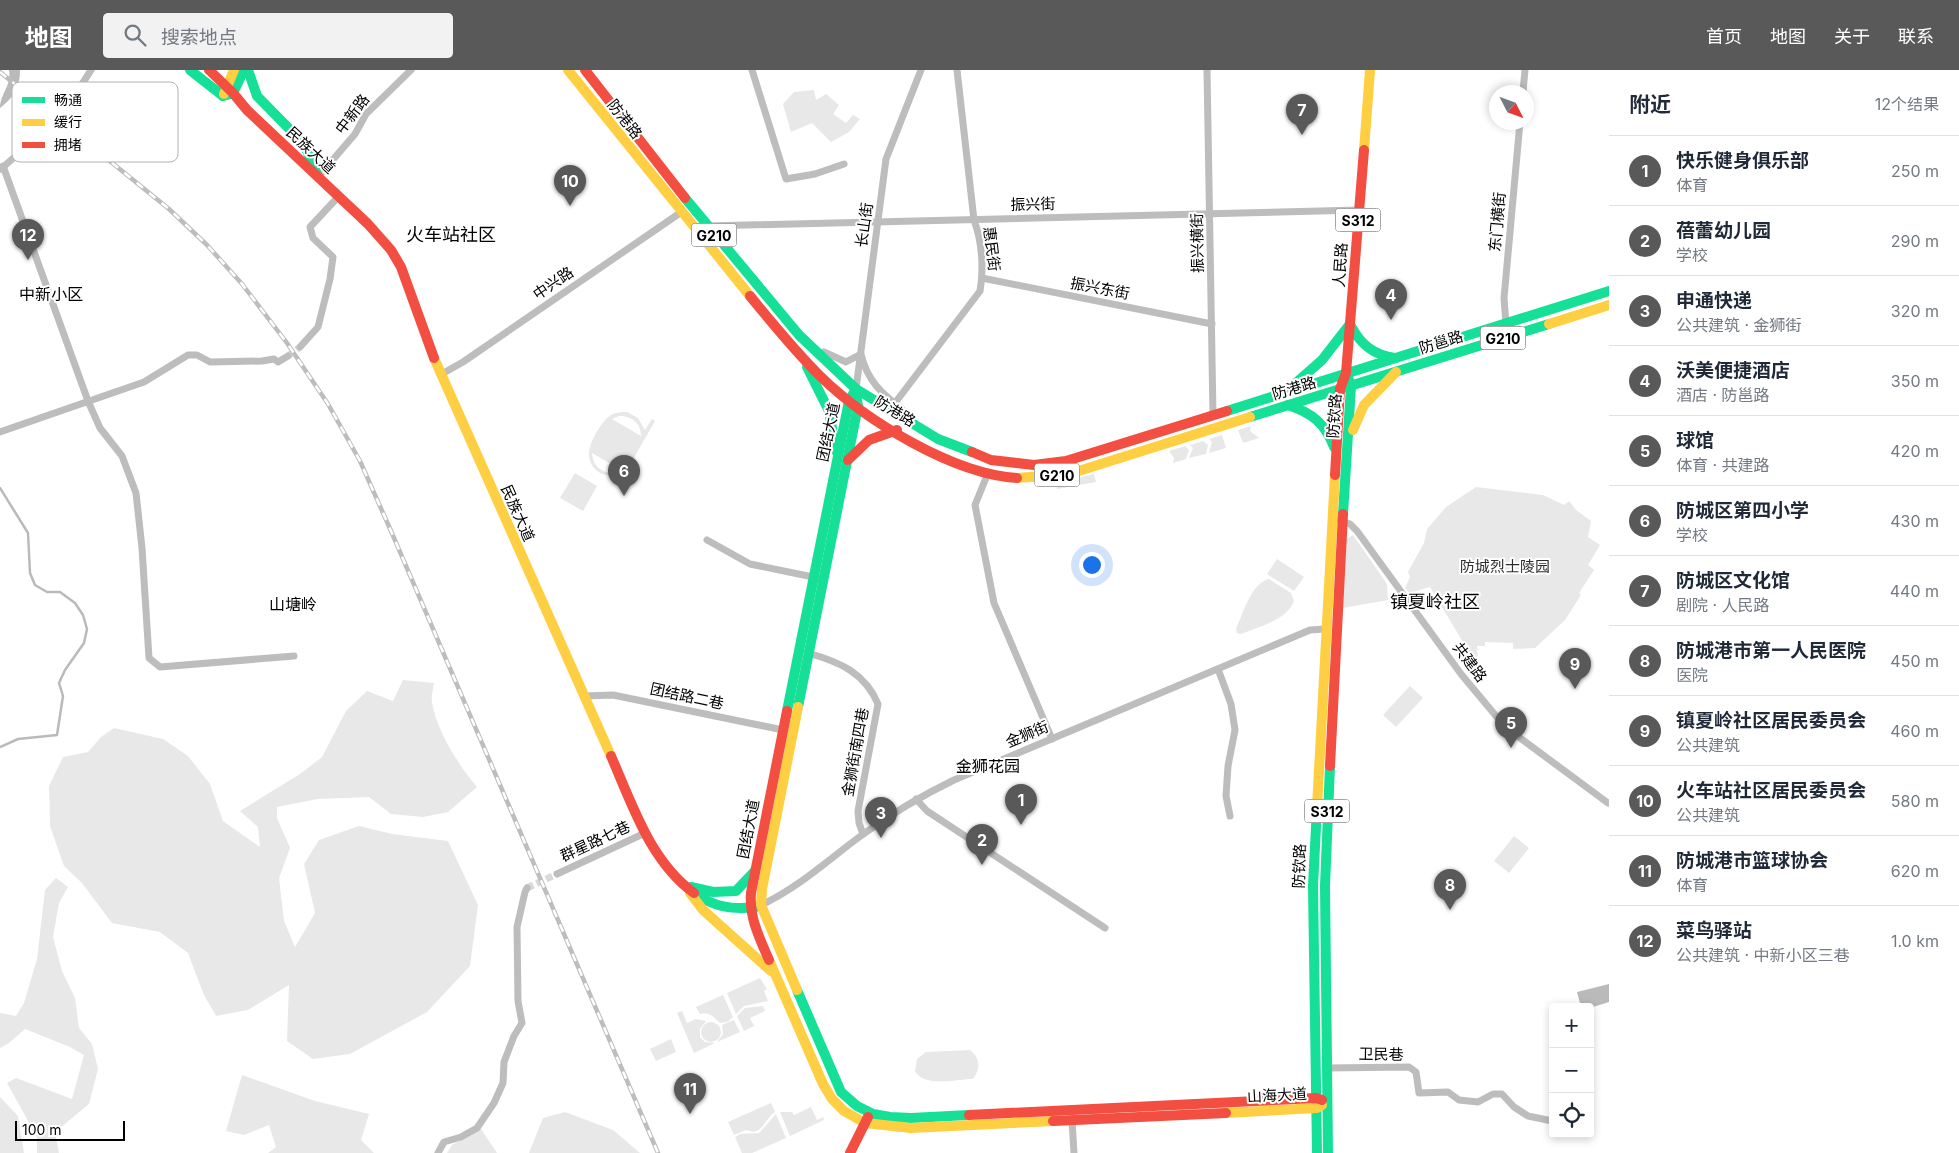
<!DOCTYPE html>
<html lang="zh">
<meta charset="utf-8">
<style>
body{margin:0;font-family:Inter,"Noto Sans SC",sans-serif;background:#f2f2f3;color:#1f2937}
.controls{position:absolute;right:15px;bottom:15px;display:grid;overflow:hidden;border-radius:5px;box-shadow:0 2px 8px #0003}
.controls button{width:45px;height:45px;display:grid;place-items:center;padding:0;border:0;border-bottom:1px solid #e0e1e3;background:#fff;color:#1f2937;font:25px sans-serif}
.compass{position:absolute;left:1489px;top:15px;width:45px;height:45px;border-radius:50%;background:#fff;box-shadow:0 2px 8px #0003;rotate:132deg}
.scale{position:absolute;left:15px;bottom:12px;width:110px;box-sizing:border-box;padding-left:5px;border:2px solid #000;border-top:0;font-size:14px;line-height:18px;white-space:nowrap;color:#000;-webkit-text-stroke:4px #fff;paint-order:stroke}
.you{position:absolute;left:1091px;top:494px;width:18px;height:18px;margin:-12px;border:4px solid #fff;border-radius:50%;background:#1a73e8;box-shadow:0 0 0 8px #1a73e833}
.badge{display:grid;place-items:center;width:32px;height:32px;border-radius:50%;background:#595959;color:#fff;font-size:16px;font-weight:700}
.pin{position:absolute;translate:-50% -41px;filter:drop-shadow(0 1px 2px #0008)}
.pin::after{content:'';position:absolute;top:26px;width:18px;height:15px;background:inherit;clip-path:polygon(0 0,100% 0,50% 100%)}
.list{margin:0;padding:0;list-style:none}
h2{display:flex;justify-content:space-between;align-items:center;height:65px;margin:0;padding:0 20px;font-size:21px}
h2 small{font-size:16px;font-weight:400;color:#747a83}
.list li{display:grid;grid-template-columns:32px 1fr auto;gap:15px;align-items:center;box-sizing:border-box;height:70px;padding:0 20px;border-top:1px solid #e0e1e3}
.list b{display:block;font-size:19px;white-space:nowrap}
.list p{margin:0;font-size:16px;white-space:nowrap;color:#747a83}
.list em{font-size:16px;font-style:normal;color:#747a83}
.icon{flex:none;width:28px;height:28px;fill:none;stroke:currentColor;stroke-width:2;stroke-linecap:round;stroke-linejoin:round}
.map{position:relative;flex:none;width:1609px;height:1083px;overflow:hidden}
header{display:flex;align-items:center;gap:30px;box-sizing:border-box;height:70px;padding:0 25px;background:#595959;color:#fff}
header strong{font-size:24px}
nav{display:flex;gap:28px;margin-inline-start:auto;font-size:18px}
.search{width:350px;height:45px;background:#f2f2f3;display:flex;align-items:center;gap:12px;box-sizing:border-box;padding:0 18px;border-radius:5px;color:#747a83;font-size:19px}
main{display:flex}
aside{flex:1;background:#fff}
.map>svg:first-child{display:block}
</style>
<header>
<strong>地图</strong>
<div class="search"><svg class="icon" aria-label="search" viewBox="0 0 24 24"><circle cx="10" cy="10" r="6"/><path d="M15 15l6 6"/></svg>搜索地点</div>
<nav><a>首页</a><a>地图</a><a>关于</a><a>联系</a></nav>
</header>
<main>
<div class="map">
<svg width="1609" height="1083" viewBox="0 0 1609 1083">
<rect width="100%" height="100%" fill="#fff"/>
<g fill="#e8e8e8" fill-rule="evenodd">
<polygon points="814,20 816,30 826,24 839,35 833,44 846,53 853,45 860,49 849,62 831,72 812,53 791,62 783,34 794,22"/>
<path d="M 627,342 L 638,348 L 645,360 L 652,349 L 655,351 L 627,400 C 613,411 590,405 589,385 C 588,374 602,350 611,345 C 616,342 621,342 627,342 ZM 619,346 C 632,346 641,353 641,366 L 612,349 ZM 592,383 L 621,400 C 607,407 593,399 592,383 Z"/>
<polygon points="1251,356 1250,361 1259,368 1243,373 1238,360"/>
<polygon points="1222,365 1226,378 1209,383 1212,372 1209,369"/>
<polygon points="1203,371 1208,375 1206,384 1189,388 1193,378 1190,375"/>
<polygon points="1185,376 1189,380 1186,389 1173,393 1174,388 1169,381"/>
<polygon points="575,403 597,416 583,441 560,428"/>
<polygon points="1094,404 1096,412 1057,419 1056,414"/>
<polygon points="1476,417 1543,425 1564,435 1569,431 1576,440 1591,451 1588,467 1600,475 1588,495 1594,500 1579,523 1581,525 1565,550 1535,578 1513,579 1513,573 1485,572 1485,576 1477,576 1478,591 1471,590 1465,585 1469,582 1430,517 1409,523 1405,518 1410,507 1408,502 1424,473 1427,459 1446,437"/>
<polygon points="1353,465 1387,514 1388,530 1343,538 1345,470"/>
<polygon points="1277,489 1304,507 1294,521 1267,504"/>
<path d="M 1269,509 L 1291,523 L 1294,531 C 1286,551 1259,556 1241,564 L 1237,563 L 1236,559 C 1243,544 1251,513 1269,509 Z"/>
<path d="M 403,610 L 434,613 C 433,619 431,626 432,632 C 436,660 459,696 477,717 L 448,742 L 423,747 L 391,744 L 369,727 L 318,729 L 277,737 L 277,748 L 290,778 L 279,808 L 284,851 L 295,877 L 315,843 L 304,794 L 319,770 L 359,756 L 392,764 L 448,771 L 478,835 L 470,896 L 427,942 L 350,984 L 313,989 L 287,971 L 289,915 L 248,940 L 216,946 L 204,925 L 188,883 L 160,862 L 112,853 L 82,813 L 64,796 L 50,756 L 49,716 L 63,687 L 88,682 L 101,667 L 114,658 L 163,669 L 188,686 L 210,714 L 223,751 L 260,777 L 258,757 L 240,741 L 300,704 L 322,687 L 346,641 L 367,621 L 393,631 Z"/>
<polygon points="1410,616 1423,628 1396,657 1383,645"/>
<polygon points="1514,766 1529,778 1509,803 1494,791"/>
<polygon points="56,808 68,817 59,833 53,867 62,901 75,928 79,958 92,974 98,999 89,1034 55,1062 59,1083 37,1083 37,1067 7,1013 16,1008 72,1029 84,985 70,977 25,959 9,973 0,978 0,943 16,946 24,933 37,889 45,820"/>
<polygon points="760,908 767,919 764,921 768,931 744,936 736,944 727,923"/>
<path d="M 723,925 L 733,947 L 727,952 L 720,953 C 713,947 711,942 700,944 L 696,937 Z"/>
<polygon points="763,936 765,941 750,948 754,956 744,961 737,946 745,938"/>
<polygon points="682,941 687,953 696,949 706,951 700,959 700,967 705,972 715,973 694,983 677,943"/>
<polygon points="734,950 740,962 717,972 723,964 722,955"/>
<circle cx="711" cy="962" r="10"/>
<polygon points="671,969 676,982 656,991 650,979"/>
<path d="M 970,980 C 980,988 981,998 973,1009 C 957,1009 924,1018 915,1001 L 917,989 L 926,982 Z"/>
<polygon points="242,1005 315,1031 369,1044 361,1070 374,1083 268,1083 276,1077 269,1055 244,1065 226,1061"/>
<polygon points="0,1027 18,1046 24,1083 0,1083"/>
<path d="M 771,1033 L 775,1042 C 766,1048 765,1058 754,1062 L 746,1060 L 734,1065 L 728,1052 Z"/>
<polygon points="811,1037 817,1050 823,1047 824,1050 790,1066 780,1042 792,1042 794,1045"/>
<polygon points="565,1042 613,1060 640,1083 529,1083 543,1048"/>
<polygon points="776,1044 786,1068 752,1083 742,1083 735,1067 740,1064 759,1063"/>
<polygon points="481,1059 497,1083 447,1083 452,1075"/>
</g>
<g fill="#bababa">
<path d="M 9,0 L 20,0 C 20,18 14,27 0,38 C 0,24 12,15 9,0 Z"/>
<polygon points="1609,914 1609,932 1590,938 1581,937 1577,922"/>
</g>
<g fill="none" stroke-linecap="round" stroke-linejoin="round">
<polyline stroke="#bababa" stroke-width="2.5" points="0,418 28,463 30,503 35,515 47,522 60,522 75,533 83,545 87,559 84,573 65,600 59,613 63,626 57,665 18,669 0,677"/>
<g stroke="#d9d9d9" stroke-width="7" stroke-dasharray="7 3.5" stroke-linecap="butt">
<polyline points="288,286 300,277"/>
<polyline points="527,818 557,804"/>
</g>
<g stroke="#bdbdbd" stroke-width="7">
<polyline points="752,0 786,109 815,104 844,94"/>
<polyline points="1207,0 1213,345"/>
<polyline points="1523,22 1525,0"/>
<polyline points="3,96 88,331 100,358 122,386 136,423 142,478 149,588 160,597 294,586"/>
<polyline points="1,99 63,44 91,0"/>
<polyline points="318,107 355,64 366,44 411,0"/>
<polyline points="708,156 1359,140"/>
<polyline points="982,208 1212,254"/>
<polyline points="1506,254 1504,228 1520,52"/>
<polyline points="300,277 318,257 330,209 333,187 313,168 310,157 339,126"/>
<path d="M 824,282 L 846,292 L 861,284 C 868,315 887,327 910,346"/>
<polyline points="440,305 463,292 680,143"/>
<polyline points="856,319 886,89 921,0"/>
<path d="M 895,333 L 980,221 C 984,199 982,171 974,150 L 957,0"/>
<polyline points="0,362 144,312 188,285 197,285 210,292 262,291 274,289 278,292 288,286"/>
<polyline points="988,403 975,435 994,533 1052,669"/>
<polyline points="1339,450 1350,454 1357,461 1461,604 1496,646 1516,665 1608,733"/>
<polyline points="707,470 750,494 818,508"/>
<path d="M 808,583 C 840,592 865,603 878,634 L 858,741 L 859,753 L 863,764"/>
<polyline points="1218,599 1231,634 1235,660 1228,696 1226,726 1230,746"/>
<polyline points="584,626 613,625 783,660"/>
<polyline points="916,729 927,741 1105,858"/>
<polyline points="557,804 645,763"/>
<path d="M 761,835 C 798,818 829,789 862,765 C 891,744 921,726 954,710 L 1310,560 L 1325,559"/>
<polyline points="1327,998 1409,997 1416,1002 1419,1023 1448,1022 1459,1030 1478,1032 1493,1024 1502,1024 1514,1037 1528,1046 1552,1051"/>
<polyline points="1072,1050 1074,1083"/>
<polyline points="438,1083 444,1072 461,1067 477,1058 494,1033 503,1013 504,992 514,966 522,953 518,931 517,857 525,822 527,818"/>
</g>
<g stroke="#16e098" stroke-width="10">
<polyline points="190,0 223,26"/>
<polyline points="248,0 257,26 304,74 317,104"/>
<polyline points="223,26 233,23 244,0"/>
<polyline points="685,128 799,265 856,319 938,369 972,382"/>
<path d="M 1351,256 C 1361,275 1374,285 1395,288"/>
<polyline points="807,297 829,341 836,381"/>
<polyline points="1288,320 1322,290 1350,254"/>
<path d="M 1288,335 C 1312,343 1325,353 1334,377"/>
<polyline points="1227,341 1609,221"/>
<polyline points="1250,347 1549,254"/>
<polyline points="1343,444 1351,316 1348,307"/>
<polyline points="798,637 858,336 857,330"/>
<polyline points="787,641 849,331 856,319"/>
<polyline points="1317,737 1313,816 1317,1083"/>
<polyline points="691,817 713,822 736,821 755,801"/>
<path d="M 694,823 C 714,837 732,840 756,837"/>
<polyline points="797,920 841,1022 857,1036 873,1044 890,1047 911,1048 969,1045"/>
<polyline points="1328,1083 1325,816 1330,696"/>
</g>
<g stroke="#ffcf43" stroke-width="10">
<polyline points="568,0 750,226"/>
<polyline points="224,24 234,0"/>
<polyline points="1364,80 1370,0"/>
<polyline points="1549,254 1609,235"/>
<polyline points="434,288 611,686"/>
<polyline points="1353,360 1364,335 1396,302"/>
<polyline points="1017,408 1069,404 1250,347"/>
<polyline points="1317,737 1335,405"/>
<polyline points="690,823 703,840 771,901"/>
<polyline points="769,890 823,1014 832,1029 844,1041 865,1053 911,1058 1053,1051"/>
<polyline points="797,920 761,835 762,819 798,637"/>
<polyline points="1226,1043 1317,1038 1322,1035"/>
</g>
<g stroke="#f24e42" stroke-width="10">
<polyline points="209,0 233,23"/>
<polyline points="585,0 685,128"/>
<polyline points="233,23 247,40 368,154 391,180 401,197 434,288"/>
<path d="M 750,226 C 772,253 795,281 820,306 C 866,351 953,404 1017,408"/>
<polyline points="972,382 991,390 1034,395 1066,391 1227,341"/>
<polyline points="848,390 869,370 897,360"/>
<polyline points="1335,405 1340,319 1346,303 1364,80"/>
<path d="M 611,686 C 632,734 650,791 694,823"/>
<polyline points="1330,696 1343,444"/>
<path d="M 769,890 C 759,867 749,847 751,823 L 787,641"/>
<polyline points="969,1045 1316,1028 1322,1030"/>
<polyline points="1053,1051 1226,1043"/>
<polyline points="850,1083 868,1047"/>
</g>
<g stroke="#bdbdbd" stroke-width="4.5">
<polyline id="rail" points="0,2 169,139 207,175 242,214 287,273 328,334 360,391 391,461 658,1083"/>
</g>
<use href="#rail" stroke="#fff" stroke-width="2.5" stroke-dasharray="8" stroke-linecap="butt"/>
</g>
<g text-anchor="middle" dominant-baseline="central" stroke-width="4" stroke-linejoin="round" paint-order="stroke">
<g fill="#fff" stroke="#4c4c4c" stroke-width="1">
<rect x="1335.5" y="138.5" width="45" height="23" rx="4"/>
<rect x="691.5" y="153.5" width="45" height="23" rx="4"/>
<rect x="1480.5" y="256.5" width="45" height="23" rx="4"/>
<rect x="1034.5" y="393.5" width="45" height="23" rx="4"/>
<rect x="1304.5" y="729.5" width="45" height="23" rx="4"/>
</g>
<g font-size="14" font-weight="bold" fill="#000">
<text x="1358" y="150">S312</text>
<text x="714" y="165">G210</text>
<text x="1503" y="268">G210</text>
<text x="1057" y="405">G210</text>
<text x="1327" y="741">S312</text>
</g>
<g font-size="15" fill="#000" stroke="#fff">
<text transform="translate(352 44) rotate(-53)">中新路</text>
<text transform="translate(625 49) rotate(52)">防港路</text>
<text transform="translate(311 80) rotate(43)">民族大道</text>
<text transform="translate(1033 134) rotate(-1)">振兴街</text>
<text transform="translate(1497 152) rotate(-85)">东门横街</text>
<text transform="translate(864 155) rotate(-82)">长山街</text>
<text transform="translate(1197 173) rotate(-91)">振兴横街</text>
<text transform="translate(992 179) rotate(83)">惠民街</text>
<text transform="translate(1340 195) rotate(-86)">人民路</text>
<text transform="translate(553 213) rotate(-34)">中兴路</text>
<text transform="translate(1100 218) rotate(11)">振兴东街</text>
<text transform="translate(1441 272) rotate(-17)">防邕路</text>
<text transform="translate(1294 318) rotate(-17)">防港路</text>
<text transform="translate(895 341) rotate(31)">防港路</text>
<text transform="translate(1334 346) rotate(-86)">防钦路</text>
<text transform="translate(828 362) rotate(-78)">团结大道</text>
<text transform="translate(518 443) rotate(66)">民族大道</text>
<text transform="translate(1470 592) rotate(53)">共建路</text>
<text transform="translate(687 626) rotate(12)">团结路二巷</text>
<text transform="translate(1027 664) rotate(-23)">金狮街</text>
<text transform="translate(855 682) rotate(-80)">金狮街南四巷</text>
<text transform="translate(748 759) rotate(-79)">团结大道</text>
<text transform="translate(595 771) rotate(-25)">群星路七巷</text>
<text transform="translate(1299 796) rotate(-88)">防钦路</text>
<text transform="translate(1381 984) rotate(1)">卫民巷</text>
<text transform="translate(1277 1025) rotate(-3)">山海大道</text>
</g>
<g font-size="15" fill="#2d2d2d" stroke="#fff">
<text x="1505" y="496">防城烈士陵园</text>
</g>
<g font-size="16" fill="#000" stroke="#fff">
<text x="51" y="224">中新小区</text>
<text x="293" y="534">山塘岭</text>
<text x="988" y="696">金狮花园</text>
</g>
<g font-size="18" fill="#000" stroke="#fff">
<text x="451" y="164">火车站社区</text>
<text x="1435" y="531">镇夏岭社区</text>
</g>
</g>
<rect x="12" y="12" width="166" height="80" rx="8" fill="#fff" stroke="#b2b2b2" stroke-width="1"/>
<rect x="22" y="27" width="23" height="6" fill="#16e098"/>
<rect x="22" y="49" width="23" height="7" fill="#ffcf43"/>
<rect x="22" y="72" width="23" height="6" fill="#f24e42"/>
<g font-size="14" fill="#000">
<text x="54" y="35">畅通</text>
<text x="54" y="57">缓行</text>
<text x="54" y="80">拥堵</text>
</g>
</svg>
<div class="controls">
<button>+</button>
<button>−</button>
<button><svg class="icon" aria-label="locate" viewBox="0 0 24 24"><circle cx="12" cy="12" r="6"/><path d="M12 2v4M12 18v4M2 12h4M18 12h4"/></svg></button>
</div>
<svg class="compass" viewBox="-18 -18 36 36"><path d="M0-13l5 13h-10z" fill="#e53935"/><path d="M0 13l5-13h-10z" fill="#747a83"/></svg>
<div class="scale">100 m</div>
<div class="you"></div>
<div class="pin badge" style="left:1021px;top:755px">1</div>
<div class="pin badge" style="left:982px;top:795px">2</div>
<div class="pin badge" style="left:881px;top:768px">3</div>
<div class="pin badge" style="left:1391px;top:250px">4</div>
<div class="pin badge" style="left:1511px;top:678px">5</div>
<div class="pin badge" style="left:624px;top:426px">6</div>
<div class="pin badge" style="left:1302px;top:65px">7</div>
<div class="pin badge" style="left:1450px;top:840px">8</div>
<div class="pin badge" style="left:1575px;top:619px">9</div>
<div class="pin badge" style="left:570px;top:136px">10</div>
<div class="pin badge" style="left:690px;top:1044px">11</div>
<div class="pin badge" style="left:28px;top:190px">12</div>
</div>
<aside>
<h2>附近<small>12个结果</small></h2>
<ul class="list">
<li><span class="badge">1</span><div><b>快乐健身俱乐部</b><p>体育</p></div><em>250 m</em></li>
<li><span class="badge">2</span><div><b>蓓蕾幼儿园</b><p>学校</p></div><em>290 m</em></li>
<li><span class="badge">3</span><div><b>申通快递</b><p>公共建筑 · 金狮街</p></div><em>320 m</em></li>
<li><span class="badge">4</span><div><b>沃美便捷酒店</b><p>酒店 · 防邕路</p></div><em>350 m</em></li>
<li><span class="badge">5</span><div><b>球馆</b><p>体育 · 共建路</p></div><em>420 m</em></li>
<li><span class="badge">6</span><div><b>防城区第四小学</b><p>学校</p></div><em>430 m</em></li>
<li><span class="badge">7</span><div><b>防城区文化馆</b><p>剧院 · 人民路</p></div><em>440 m</em></li>
<li><span class="badge">8</span><div><b>防城港市第一人民医院</b><p>医院</p></div><em>450 m</em></li>
<li><span class="badge">9</span><div><b>镇夏岭社区居民委员会</b><p>公共建筑</p></div><em>460 m</em></li>
<li><span class="badge">10</span><div><b>火车站社区居民委员会</b><p>公共建筑</p></div><em>580 m</em></li>
<li><span class="badge">11</span><div><b>防城港市篮球协会</b><p>体育</p></div><em>620 m</em></li>
<li><span class="badge">12</span><div><b>菜鸟驿站</b><p>公共建筑 · 中新小区三巷</p></div><em>1.0 km</em></li>
</ul>
</aside>
</main>
